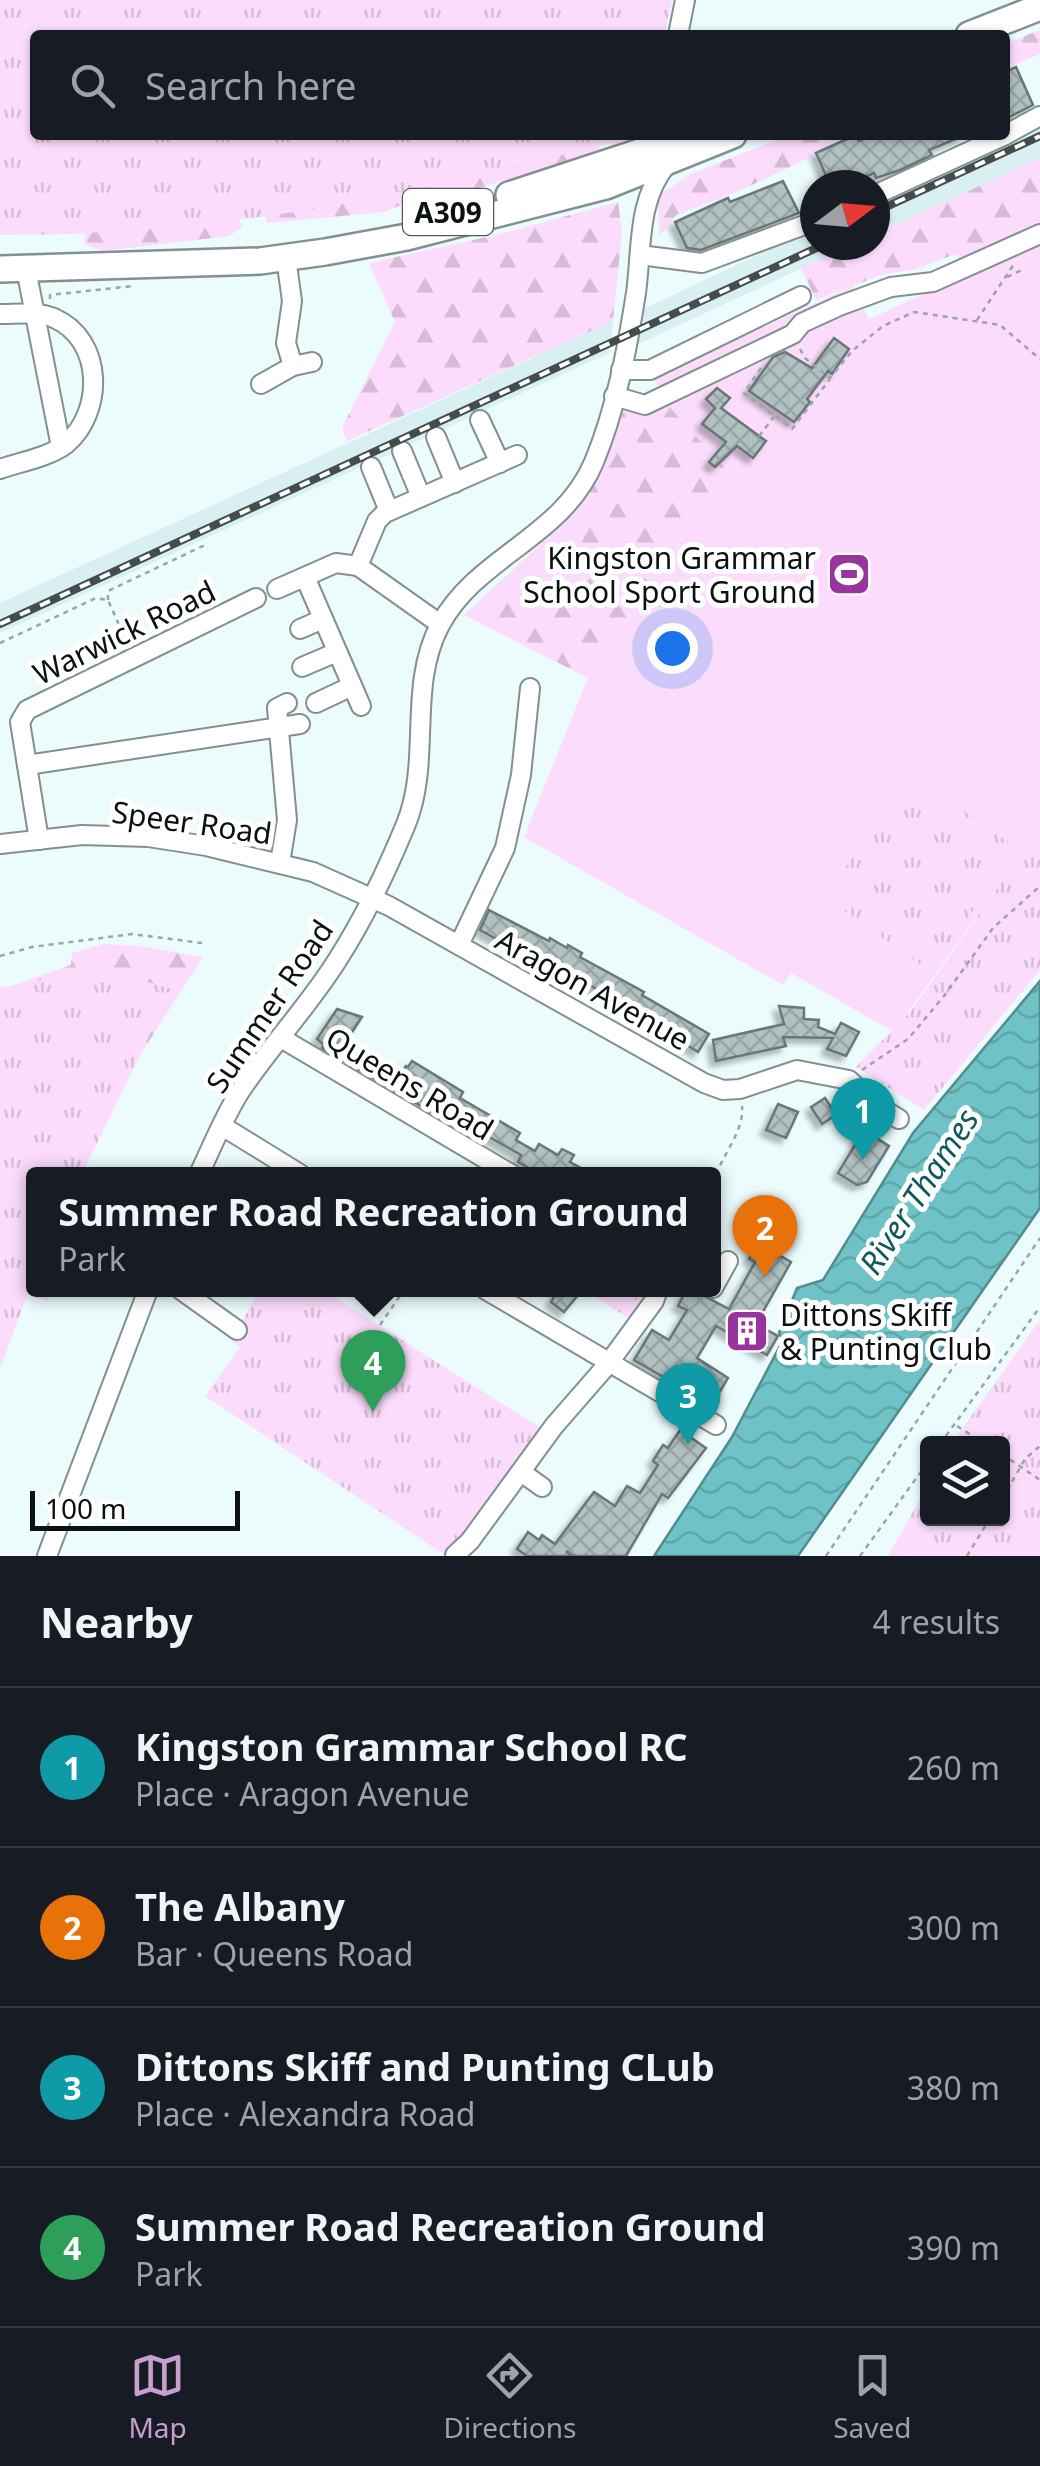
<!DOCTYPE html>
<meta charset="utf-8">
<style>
body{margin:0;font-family:"Noto Sans",sans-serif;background:#242831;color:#f1f3f6}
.controls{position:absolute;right:30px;bottom:30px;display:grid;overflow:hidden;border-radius:10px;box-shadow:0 2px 8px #0004}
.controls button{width:90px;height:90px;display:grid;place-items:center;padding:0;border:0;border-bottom:2px solid #363941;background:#171b24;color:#f1f3f6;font:50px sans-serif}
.compass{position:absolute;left:800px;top:170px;width:90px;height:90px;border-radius:50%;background:#171b24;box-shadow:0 2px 8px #0004;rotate:74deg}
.scale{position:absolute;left:30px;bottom:25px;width:210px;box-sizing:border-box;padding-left:10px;border:5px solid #0b1010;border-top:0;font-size:28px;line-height:35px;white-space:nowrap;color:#0b1010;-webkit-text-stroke:8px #fff;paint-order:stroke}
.you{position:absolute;left:672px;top:648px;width:35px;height:35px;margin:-25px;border:8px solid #fff;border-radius:50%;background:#1a73e8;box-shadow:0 0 0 15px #1a73e833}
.badge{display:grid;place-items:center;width:65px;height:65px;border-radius:50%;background:#c89ece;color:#fff;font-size:32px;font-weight:700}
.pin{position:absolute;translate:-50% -82px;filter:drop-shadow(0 2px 5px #0008)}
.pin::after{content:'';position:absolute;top:52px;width:35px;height:30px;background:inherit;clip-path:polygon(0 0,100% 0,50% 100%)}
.popup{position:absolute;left:26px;top:1167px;width:695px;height:130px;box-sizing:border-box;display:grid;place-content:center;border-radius:10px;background:#171b24;filter:drop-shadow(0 2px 8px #0005);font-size:32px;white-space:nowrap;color:#9ea1a6}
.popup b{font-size:38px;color:#f1f3f6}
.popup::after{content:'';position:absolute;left:50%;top:100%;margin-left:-20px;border:20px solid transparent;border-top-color:#171b24}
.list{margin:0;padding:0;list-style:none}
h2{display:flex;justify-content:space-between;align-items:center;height:130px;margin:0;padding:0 40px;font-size:42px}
h2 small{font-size:32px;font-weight:400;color:#9ea1a6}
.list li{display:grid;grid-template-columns:65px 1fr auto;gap:30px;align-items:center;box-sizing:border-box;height:160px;padding:0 40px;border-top:2px solid #363941}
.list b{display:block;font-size:38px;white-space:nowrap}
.list p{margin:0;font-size:32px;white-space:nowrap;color:#9ea1a6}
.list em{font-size:32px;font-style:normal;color:#9ea1a6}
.icon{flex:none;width:55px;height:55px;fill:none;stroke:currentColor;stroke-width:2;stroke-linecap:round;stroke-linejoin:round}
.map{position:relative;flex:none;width:1040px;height:1556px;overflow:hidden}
.search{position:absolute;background:#171b24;box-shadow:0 2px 8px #0004;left:30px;right:30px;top:30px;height:110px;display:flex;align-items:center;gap:25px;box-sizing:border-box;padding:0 35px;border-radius:10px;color:#9ea1a6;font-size:38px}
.sheet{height:770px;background:#171b24}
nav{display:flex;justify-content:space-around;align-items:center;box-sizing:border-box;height:140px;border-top:2px solid #363941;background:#171b24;font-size:28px;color:#9ea1a6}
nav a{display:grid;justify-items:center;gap:5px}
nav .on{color:#c89ece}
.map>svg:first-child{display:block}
</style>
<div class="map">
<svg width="1040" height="1556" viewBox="0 0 1040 1556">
<defs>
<pattern id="forest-firs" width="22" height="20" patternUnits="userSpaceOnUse" patternTransform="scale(2.5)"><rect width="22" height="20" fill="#fbdcfc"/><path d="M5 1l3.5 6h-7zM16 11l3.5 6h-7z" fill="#d6bcd7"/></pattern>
<pattern id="park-tufts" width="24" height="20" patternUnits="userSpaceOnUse" patternTransform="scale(2.5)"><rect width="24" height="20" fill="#fbdcfc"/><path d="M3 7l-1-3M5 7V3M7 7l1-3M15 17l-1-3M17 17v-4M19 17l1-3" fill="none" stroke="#d6bcd7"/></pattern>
<pattern id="water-waves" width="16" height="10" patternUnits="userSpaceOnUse" patternTransform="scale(2.5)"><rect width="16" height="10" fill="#6fc3c6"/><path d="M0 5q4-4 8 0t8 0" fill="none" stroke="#5fa6a9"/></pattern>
<pattern id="building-cross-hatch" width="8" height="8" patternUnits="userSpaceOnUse" patternTransform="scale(2.5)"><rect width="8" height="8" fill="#b1c0c0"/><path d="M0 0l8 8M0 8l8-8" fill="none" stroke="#97a4a4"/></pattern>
<filter id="shadow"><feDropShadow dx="-5.5" dy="5.5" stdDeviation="2.5" flood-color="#0004"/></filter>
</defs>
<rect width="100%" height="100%" fill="#ecfbfc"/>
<g fill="#d8f0f1">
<polygon points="1040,122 1040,158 875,234 875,200"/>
<polygon points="815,228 815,245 852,245 636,345 641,310"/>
<polygon points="613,321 609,353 0,633 0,603"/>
</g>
<polygon fill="#fbdcfc" points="1040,241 1040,827 894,1032 791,973 783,985 524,837 588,678 727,470 671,410 653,377 853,286 869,319"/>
<g fill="url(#forest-firs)">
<polygon points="1040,30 1040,54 1005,69 1005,44"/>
<polygon points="578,135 649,135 615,147 604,140 594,156 427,202 410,201 385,212 267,223 264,212"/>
<polygon points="788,135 857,135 737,192 676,215 660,236 657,196 691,174"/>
<polygon points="1040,158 1040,225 996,243 996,260 971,271 956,254 913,270 884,274 816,300 801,268 852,245 875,245 875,234"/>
<polygon points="618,202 622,232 613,321 347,441 342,428 395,322 369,263 496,235"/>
<polygon points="230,206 243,227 229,236 103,251 84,244 85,232"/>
<polygon points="665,399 672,410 727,470 588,678 464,615 560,526 598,478 623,405"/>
<polygon points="103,944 140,946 203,957 113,1097 0,990 71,965 72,953"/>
</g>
<g fill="url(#park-tufts)">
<path d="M 0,0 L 672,0 L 665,35 L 35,35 L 35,135 L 642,135 C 555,156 469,181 381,197 C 255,221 128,236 0,235 Z"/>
<polygon points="911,774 1017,848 930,971 825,897"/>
<polygon points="1040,827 1040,970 924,1110 856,1067 911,1011"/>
<polygon points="100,969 179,991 152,1030 82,1174 33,1174 33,1290 52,1290 48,1301 27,1295 0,1369 0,988"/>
<polygon points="260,1290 323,1290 542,1429 476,1521 445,1555 205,1396 240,1347 231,1340"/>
<polygon points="588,1290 651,1290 628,1318 586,1291"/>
<polygon points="1040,1320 1040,1556 888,1556 927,1487 928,1518 1002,1518 1002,1444 952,1443"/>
</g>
<polygon fill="url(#water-waves)" stroke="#518d8f" stroke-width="2.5" points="1040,981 1040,1208 798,1556 654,1556 732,1437 783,1340 779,1333 797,1288 823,1280 913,1133"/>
<g fill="url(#building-cross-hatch)" stroke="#697777" stroke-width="2.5" filter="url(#shadow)">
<polygon points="1016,67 1033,105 1005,119 1005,72"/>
<polygon points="856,135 859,141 873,135 965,135 929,150 932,155 900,170 876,178 874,173 847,185 830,185 816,153"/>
<polygon points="783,181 799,213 701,250 687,248 675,222 728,198 730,202"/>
<polygon points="834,338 849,349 832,374 828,371 807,399 810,402 794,422 749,391 773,357 785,352 812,368"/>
<polygon points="717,388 730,398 721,408 766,441 753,458 737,446 715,467 709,462 726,442 702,424 715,408 706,399"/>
<polygon points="489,910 549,941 550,938 567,948 568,945 582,953 580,957 644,992 642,995 709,1034 698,1052 602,992 504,939 502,942 480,930"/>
<polygon points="779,1006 804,1008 804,1019 819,1020 818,1027 835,1034 841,1023 859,1032 846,1056 827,1049 833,1038 783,1037 786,1046 716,1061 713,1040 784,1024"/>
<polygon points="337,1009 362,1017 345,1043 398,1073 401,1073 406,1066 408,1067 412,1061 463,1092 460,1098 520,1133 516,1140 535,1151 539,1144 558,1155 562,1149 574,1155 570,1162 592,1174 539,1174 518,1162 521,1155 450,1115 447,1121 322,1048 324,1045 317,1039"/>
<polygon points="825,1098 836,1115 822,1124 811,1107"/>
<polygon points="778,1104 798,1112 786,1138 766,1130"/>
<polygon points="864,1130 889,1146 867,1182 857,1185 838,1173"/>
<polygon points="763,1233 776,1240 774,1252 791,1262 756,1324 778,1336 767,1355 716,1326 697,1358 728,1378 712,1405 634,1360 652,1330 669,1340 687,1310 678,1306 686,1290 696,1295 697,1292 729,1309 755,1262 749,1259"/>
<polygon points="558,1290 582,1290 564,1312 551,1302"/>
<polygon points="680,1430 706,1448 668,1498 662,1494 626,1556 573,1556 566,1551 572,1556 527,1556 517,1549 528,1532 539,1540 542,1535 555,1544 594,1492 615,1506 627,1486 640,1493 658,1465 653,1461 663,1445 668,1448"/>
</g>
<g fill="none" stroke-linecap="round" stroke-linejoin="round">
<g stroke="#829090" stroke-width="22">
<g id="minor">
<polyline points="678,35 685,0"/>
<polyline points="1005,135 1040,116"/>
<polyline points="875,195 1005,135"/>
<polyline points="640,255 702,263 815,221"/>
<polyline points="286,258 292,301 286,343 293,366"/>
<polyline points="26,269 61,447"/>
<path d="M 0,314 C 17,314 39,311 54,318 C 104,340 104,412 66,444 C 49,457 20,462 0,469"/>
<polyline points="621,370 650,370 801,296"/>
<polyline points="261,384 293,366 312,362"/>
<polyline points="614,396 645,405 793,334 802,323 839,306 891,287 933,282 1040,234"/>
<polyline points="480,420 500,463"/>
<polyline points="436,437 455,483"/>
<polyline points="402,451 421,497"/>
<polyline points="371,467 389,511"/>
<polyline points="305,577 361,706"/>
<polyline points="277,589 336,563 358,566"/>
<polyline points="440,624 358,566 377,521 385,513 517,455"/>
<polyline points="300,629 323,619"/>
<polyline points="302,667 337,652"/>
<polyline points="316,703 352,686"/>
<polyline points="27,765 300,724"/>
<polyline points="39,840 20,722 27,710 256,598"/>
<polyline points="0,844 82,835 148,837 206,846 313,872 389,906 704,1083 723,1090 740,1089 797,1070 849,1080 876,1105 899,1119"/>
<polyline points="280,863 287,820 277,708 287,703"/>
<polyline points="459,945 505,848 521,775 530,688"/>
<polyline points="281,1038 511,1174"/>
<polyline points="222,1126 300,1174"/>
<path d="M 199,1174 C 212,1147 223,1119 239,1093 C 269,1047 309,1006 338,959 C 365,917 387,870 406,824 C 432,760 407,687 440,625 C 477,556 562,538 594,462 C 616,409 627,350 636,293 C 642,248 637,200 667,164"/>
<polyline points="713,1288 728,1261"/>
<polyline points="181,1290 237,1330"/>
<polyline points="486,1290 716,1425"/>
<polyline points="521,1472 542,1487"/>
<polyline points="455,1555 470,1541 554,1426 608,1364 654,1301 658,1290"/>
<polyline points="47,1556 148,1290"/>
</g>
</g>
<g stroke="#829090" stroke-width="30">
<g id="highway">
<polyline points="969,35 1040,7"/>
<polyline points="509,195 692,135"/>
<polyline points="0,269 260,261 325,252 407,237 606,186 733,135"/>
</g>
</g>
<g stroke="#9aa5a6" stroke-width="2.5" stroke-dasharray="5 5" stroke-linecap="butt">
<polyline points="1007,277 1024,269"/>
<polyline points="50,299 50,295 133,286"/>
<polyline points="977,320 1014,264"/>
<polyline points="800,349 805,358 830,378 852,351 883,326 914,312 1000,325 1040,359"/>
<polyline points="761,368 744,393 792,429 830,379"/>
<polyline points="759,436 774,417"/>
<polyline points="108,600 108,591 207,544"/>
<polyline points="0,643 96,598 108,600 127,643"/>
<polyline points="0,956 32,947 132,934 202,943"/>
<polyline points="862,1070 908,1039 944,996 993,928 1040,886"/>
<path d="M 713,1184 C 719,1158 745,1132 742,1106"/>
<polyline points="630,1290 636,1299"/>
<polyline points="380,1325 404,1290"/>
<polyline points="957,1426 985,1444"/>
<polyline points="940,1444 1040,1307"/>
<polyline points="1002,1454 1040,1480"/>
<polyline points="1002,1499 1025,1459 1040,1446"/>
<polyline points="826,1556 1040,1238"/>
<polyline points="860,1556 928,1462"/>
<polyline points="967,1556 990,1518"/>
</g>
<use href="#minor" stroke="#fff" stroke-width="18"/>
<use href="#highway" stroke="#fff" stroke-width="25"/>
<g stroke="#444c4c" stroke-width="8">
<g id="rail">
<polyline points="875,212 1040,136"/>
<polyline points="0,624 823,245"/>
</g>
</g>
<use href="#rail" stroke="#fff" stroke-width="4" stroke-dasharray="11" stroke-linecap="butt"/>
</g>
<defs>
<g id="stadium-square" transform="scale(2.25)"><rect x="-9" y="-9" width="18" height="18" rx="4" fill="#95359d" stroke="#fff"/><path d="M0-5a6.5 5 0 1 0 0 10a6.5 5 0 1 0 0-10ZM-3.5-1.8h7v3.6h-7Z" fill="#fff"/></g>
<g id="building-square" transform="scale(2.25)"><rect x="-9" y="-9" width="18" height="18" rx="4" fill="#95359d" stroke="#fff"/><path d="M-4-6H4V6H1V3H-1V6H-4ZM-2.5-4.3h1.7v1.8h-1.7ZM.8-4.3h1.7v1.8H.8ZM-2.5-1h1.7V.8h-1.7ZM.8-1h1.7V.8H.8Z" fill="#fff"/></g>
</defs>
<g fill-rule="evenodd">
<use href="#stadium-square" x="849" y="574"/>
<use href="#building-square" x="747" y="1331"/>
</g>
<g text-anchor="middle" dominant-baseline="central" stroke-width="10" stroke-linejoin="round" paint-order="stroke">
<rect fill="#fff" stroke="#545858" stroke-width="2.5" x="403" y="189" width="90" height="46" rx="8"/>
<g font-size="28" font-weight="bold" fill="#0b1010">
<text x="448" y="212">A309</text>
</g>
<g font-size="30" fill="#0b1010" stroke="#fff" text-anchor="end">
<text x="816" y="557">Kingston Grammar<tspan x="816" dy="34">School Sport Ground</tspan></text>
<text x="780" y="1314" text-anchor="start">Dittons Skiff<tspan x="780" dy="34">&amp; Punting Club</tspan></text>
</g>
<g font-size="30" fill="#0b1010" stroke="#fff">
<text transform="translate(124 632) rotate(-26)">Warwick Road</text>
<text transform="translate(192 822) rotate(8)">Speer Road</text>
<text transform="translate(593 989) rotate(29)">Aragon Avenue</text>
<text transform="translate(269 1006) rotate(-56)">Summer Road</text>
<text transform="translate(410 1083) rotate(31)">Queens Road</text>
</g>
<g font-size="32" font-style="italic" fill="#0e595b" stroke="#fff">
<text transform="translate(918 1191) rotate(-57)">River Thames</text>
</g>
</g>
</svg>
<div class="controls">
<button><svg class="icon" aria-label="layers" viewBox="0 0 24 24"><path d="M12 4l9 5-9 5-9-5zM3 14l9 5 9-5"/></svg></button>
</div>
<svg class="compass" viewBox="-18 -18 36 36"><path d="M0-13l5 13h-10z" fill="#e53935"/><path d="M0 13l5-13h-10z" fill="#9ea1a6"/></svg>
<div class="scale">100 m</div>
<div class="you"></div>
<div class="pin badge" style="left:863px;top:1160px;background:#0f9aa8">1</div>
<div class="pin badge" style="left:765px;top:1277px;background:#e8710a">2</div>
<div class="pin badge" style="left:688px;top:1445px;background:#0f9aa8">3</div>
<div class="pin badge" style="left:373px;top:1412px;background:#2e9e5b">4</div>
<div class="popup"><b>Summer Road Recreation Ground</b>Park</div>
<div class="search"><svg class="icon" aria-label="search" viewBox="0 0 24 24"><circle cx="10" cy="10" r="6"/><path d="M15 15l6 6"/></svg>Search here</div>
</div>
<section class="sheet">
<h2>Nearby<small>4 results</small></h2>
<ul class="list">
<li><span class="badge" style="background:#0f9aa8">1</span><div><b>Kingston Grammar School RC</b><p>Place · Aragon Avenue</p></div><em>260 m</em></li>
<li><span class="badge" style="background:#e8710a">2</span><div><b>The Albany</b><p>Bar · Queens Road</p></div><em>300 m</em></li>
<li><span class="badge" style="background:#0f9aa8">3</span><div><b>Dittons Skiff and Punting CLub</b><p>Place · Alexandra Road</p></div><em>380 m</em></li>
<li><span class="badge" style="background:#2e9e5b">4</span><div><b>Summer Road Recreation Ground</b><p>Park</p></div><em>390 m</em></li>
</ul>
</section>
<nav>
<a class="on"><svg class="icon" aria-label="map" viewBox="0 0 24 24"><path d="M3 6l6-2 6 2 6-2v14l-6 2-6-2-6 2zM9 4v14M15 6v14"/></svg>Map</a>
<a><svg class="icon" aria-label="directions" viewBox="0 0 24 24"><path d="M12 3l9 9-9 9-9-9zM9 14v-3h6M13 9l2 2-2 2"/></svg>Directions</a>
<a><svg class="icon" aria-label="saved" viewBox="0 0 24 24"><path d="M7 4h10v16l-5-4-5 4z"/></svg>Saved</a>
</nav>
